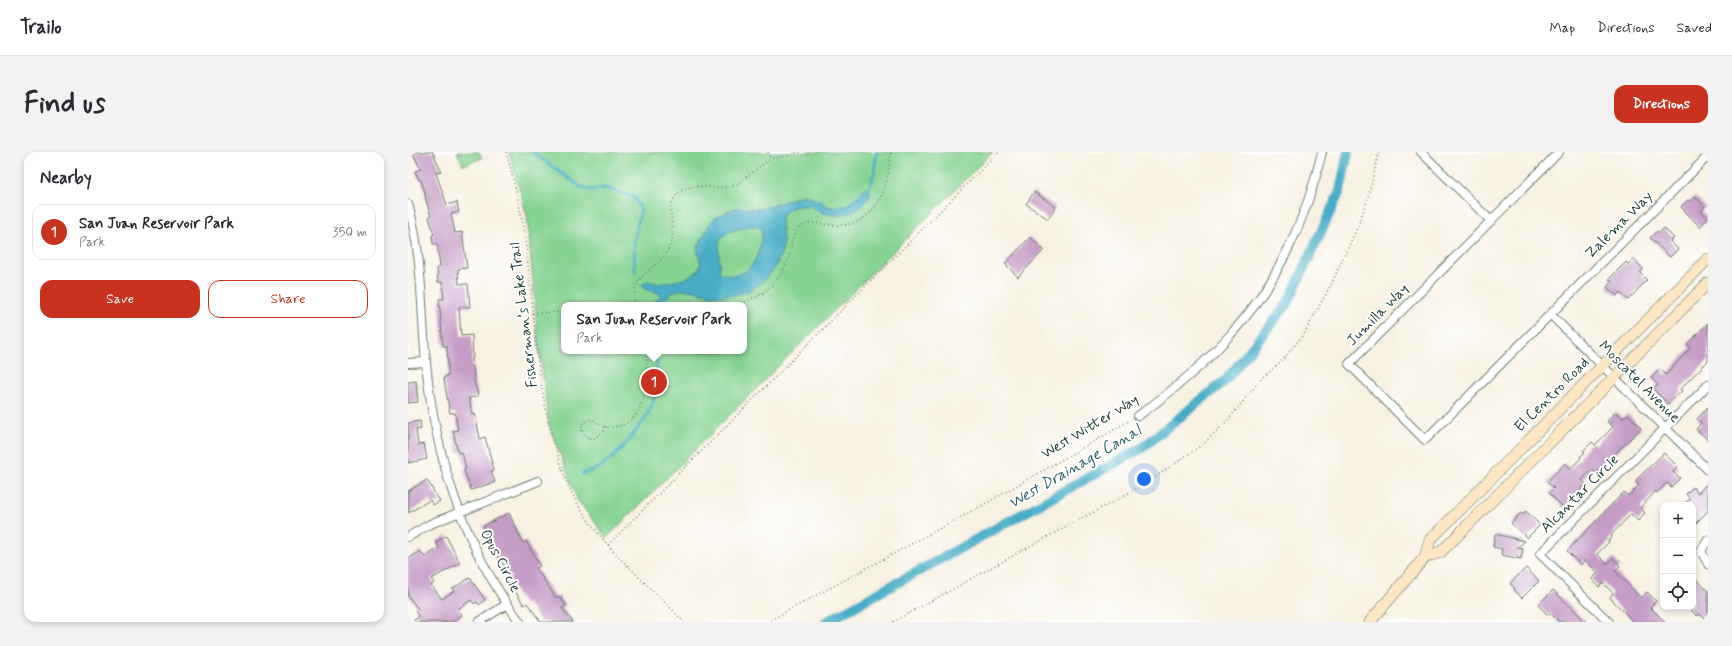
<!DOCTYPE html>
<meta charset="utf-8">
<style>
body{margin:0;font-family:Mynerve,sans-serif;background:#f2f2f3;color:#2b2b33}
.controls{position:absolute;right:12px;bottom:12px;display:grid;overflow:hidden;border-radius:8px;box-shadow:0 2px 6px #0003}
.controls button{width:36px;height:36px;display:grid;place-items:center;padding:0;border:0;border-bottom:1px solid #e1e1e2;background:#fff;color:#2b2b33;font:20px sans-serif}
.you{position:absolute;left:736px;top:327px;width:14px;height:14px;margin:-10px;border:3px solid #fff;border-radius:50%;background:#1a73e8;box-shadow:0 0 0 6px #1a73e833}
.badge{display:grid;place-items:center;width:26px;height:26px;border-radius:50%;background:#c8321e;color:#fff;font-size:13px;font-weight:700}
.pin{position:absolute;translate:-50% -50%;border:2px solid #fff;box-shadow:0 1px 4px #0006}
.popup{position:absolute;left:153px;top:150px;width:186px;height:52px;box-sizing:border-box;display:grid;place-content:center;border-radius:8px;background:#fff;filter:drop-shadow(0 1px 3px #0005);font-size:13px;white-space:nowrap;color:#7c7c81}
.popup b{font-size:15px;color:#2b2b33}
.popup::after{content:'';position:absolute;left:50%;top:100%;margin-left:-8px;border:8px solid transparent;border-top-color:#fff}
.list{margin:0;padding:0;list-style:none}
h2{display:flex;justify-content:space-between;align-items:center;height:52px;margin:0;padding:0 16px;font-size:17px}
h2 small{font-size:13px;font-weight:400;color:#7c7c81}
.list li{display:grid;grid-template-columns:26px 1fr auto;gap:12px;align-items:center;box-sizing:border-box;height:56px;margin:0 8px 8px;padding:0 8px;border:1px solid #e1e1e2;border-radius:12px}
.list b{display:block;font-size:15px;white-space:nowrap}
.list p{margin:0;font-size:13px;white-space:nowrap;color:#7c7c81}
.list em{font-size:13px;font-style:normal;color:#7c7c81}
.actions{display:flex;gap:8px;padding:12px 16px}
.actions a{flex:1;padding:9px 0;border:1px solid #c8321e;border-radius:12px;text-align:center;font-size:14px;color:#c8321e}
.actions .main{background:#c8321e;color:#fff}
.icon{flex:none;width:22px;height:22px;fill:none;stroke:currentColor;stroke-width:2;stroke-linecap:round;stroke-linejoin:round}
.map{position:relative;flex:none;width:1300px;height:470px;overflow:hidden;border-radius:12px}
header{display:flex;align-items:center;gap:24px;box-sizing:border-box;height:56px;padding:0 20px;background:#fff;border-bottom:1px solid #e1e1e2}
header strong{font-size:19px}
nav{display:flex;gap:22px;margin-inline-start:auto;font-size:14px}
.intro{display:flex;align-items:center;justify-content:space-between;box-sizing:border-box;height:96px;padding:0 24px}
h1{margin:0;font-size:28px}
.button{padding:10px 18px;border-radius:12px;background:#c8321e;color:#fff;font-size:14px;font-weight:700}
main{display:flex;gap:24px;padding:0 24px}
aside{flex:1;background:#fff;border-radius:12px;box-shadow:0 2px 6px #0003}
.map>svg:first-child{display:block}
</style>
<header>
<strong>Trailo</strong>
<nav><a>Map</a><a>Directions</a><a>Saved</a></nav>
</header>
<div class="intro"><h1>Find us</h1><a class="button">Directions</a></div>
<main>
<aside>
<h2>Nearby<small></small></h2>
<ul class="list">
<li><span class="badge">1</span><div><b>San Juan Reservoir Park</b><p>Park</p></div><em>350 m</em></li>
</ul>
<div class="actions"><a class="main">Save</a><a>Share</a></div>
</aside>
<div class="map">
<svg width="1300" height="470" viewBox="0 0 1300 470">
<rect width="100%" height="100%" fill="#fff"/>
<filter id="ink" filterUnits="userSpaceOnUse"><feTurbulence type="fractalNoise" baseFrequency=".025" numOctaves="2"/><feDisplacementMap in="SourceGraphic" scale="8" xChannelSelector="R" yChannelSelector="G"/><feConvolveMatrix kernelMatrix="1 2 1 2 8 2 1 2 1" color-interpolation-filters="sRGB"/></filter>
<filter id="wash" filterUnits="userSpaceOnUse"><feTurbulence type="fractalNoise" baseFrequency=".012" numOctaves="4" result="noise"/><feDisplacementMap in="SourceGraphic" scale="16" xChannelSelector="R" yChannelSelector="G"/><feGaussianBlur stdDeviation="0.9" result="paint"/><feColorMatrix in="noise" values="0 0 0 0 0 0 0 0 0 0 0 0 0 0 0 0 0 1.4 0 .05"/><feComposite in="paint" operator="in"/></filter>
<g filter="url(#wash)">
<rect width="100%" height="100%" fill="#f7f1e2"/>
<g fill="#86d392" stroke="#528863" fill-rule="evenodd">
<polygon points="49,0 71,0 74,6 55,13"/>
<path d="M 101,0 L 585,0 L 199,386 L 170,349 L 141,273 L 130,187 L 119,64 ZM 156,153 L 336,153 L 336,199 L 156,199 Z"/>
</g>
<path fill="#47adc6" stroke="#33757d" fill-rule="evenodd" d="M 458,35 L 463,42 C 452,60 434,68 413,60 C 410,59 408,56 405,55 C 401,53 391,54 387,55 C 382,56 378,60 374,63 C 371,75 378,87 374,99 C 364,131 337,148 303,143 C 292,141 279,135 267,139 C 262,141 255,149 251,153 L 244,153 L 252,144 L 250,140 L 246,140 L 235,136 L 235,132 L 239,129 L 252,132 L 277,127 L 290,119 L 293,111 L 289,97 L 301,72 L 308,65 L 326,56 L 354,57 L 396,43 L 414,50 L 417,53 L 423,55 L 438,53 L 450,44 ZM 342,74 L 351,75 L 354,78 C 353,103 342,132 312,121 C 311,88 304,82 342,74 Z"/>
<g fill="none" stroke-linecap="round" stroke-linejoin="round">
<g stroke="#47adc6" stroke-width="3">
<polyline points="124,0 173,35 184,38 198,36 218,42 226,45 233,57 226,87 227,119"/>
<polyline points="461,39 466,21 469,0"/>
<path d="M 174,322 C 180,320 186,318 192,315 C 208,306 239,269 245,251 C 250,233 250,217 247,199"/>
</g>
<polyline stroke="#47adc6" stroke-width="10" points="418,470 734,296 818,228 880,151 932,39 940,0"/>
</g>
<g id="blocks">
<g fill="#c59dc6">
<polygon points="4,0 25,0 33,19 28,21 39,53 49,50 51,60 43,62 47,81 54,80 59,116 50,117 51,132 60,132 62,155 51,155 53,184 64,183 65,206 64,206 67,235 68,234 70,244 61,246 64,262 67,261 72,287 77,285 86,318 83,319 87,330 63,338 56,318 58,317 54,300 50,301 45,279 50,278 47,261 42,261 37,234 36,225 40,224 40,211 39,194 35,194 31,147 36,147 34,130 30,130 29,116 32,115 29,92 25,92 24,83 26,83 21,65 23,64 17,45 18,44 13,28 11,28 7,19 13,17"/>
<polygon points="626,40 648,55 640,67 618,52"/>
<polygon points="1287,45 1297,55 1293,59 1300,66 1292,75 1273,55 1280,48 1282,50"/>
<polygon points="1256,76 1266,86 1262,89 1270,97 1262,105 1242,86 1249,79 1251,81"/>
<polygon points="622,85 636,98 610,125 597,112"/>
<polygon points="1226,107 1235,117 1232,121 1239,128 1220,148 1212,140 1209,144 1199,135 1204,129 1201,127 1218,110 1220,112"/>
<polygon points="1300,171 1300,209 1272,237 1274,239 1260,252 1245,237 1250,233 1243,226 1252,217 1258,223 1282,196 1279,192"/>
<polygon points="8,229 10,250 0,251 0,230"/>
<polygon points="1300,255 1300,288 1288,277 1293,271 1289,267"/>
<polygon points="1208,260 1215,266 1220,262 1233,276 1188,321 1184,317 1174,328 1178,332 1156,356 1141,341 1146,336 1139,330 1157,311 1162,317 1173,306 1172,305 1177,300 1175,299 1184,290 1187,293 1205,275 1199,269"/>
<polygon points="12,269 13,277 8,278 10,293 16,292 19,307 0,311 0,271"/>
<polygon points="1256,301 1270,315 1265,320 1272,326 1263,335 1259,331 1249,341 1248,339 1232,356 1237,361 1230,369 1223,362 1203,383 1204,384 1200,389 1201,390 1189,402 1199,412 1205,406 1212,414 1207,419 1233,446 1239,440 1248,449 1242,455 1257,470 1226,470 1204,448 1202,445 1205,441 1195,431 1191,435 1184,427 1190,421 1177,408 1173,413 1159,399 1216,340 1220,344 1231,333 1228,330 1229,327"/>
<polygon points="19,328 32,349 25,353 22,348 0,361 0,339"/>
<polygon points="1300,331 1300,359 1285,374 1285,353 1275,353 1282,347 1278,342 1285,335 1290,341"/>
<polygon points="1118,359 1132,373 1119,386 1103,371 1113,361 1115,363"/>
<polygon points="101,361 115,391 118,389 132,414 128,416 148,446 151,444 158,453 154,456 165,470 133,470 119,451 116,453 100,428 104,426 84,395 75,374"/>
<polygon points="1087,382 1117,389 1109,396 1115,397 1113,407 1093,403 1094,397 1085,395"/>
<polygon points="38,384 52,411 23,427 26,431 23,433 34,447 46,439 44,437 62,426 77,448 71,453 69,450 66,452 63,448 50,457 54,463 44,470 3,470 11,465 7,459 10,457 0,444 0,407 12,399 17,405 31,396 28,390"/>
<polygon points="1118,416 1131,429 1114,446 1106,438 1107,437 1102,431"/>
<polygon points="1285,424 1300,439 1300,468 1291,462 1289,464 1280,455 1285,455"/>
<polygon points="1145,438 1167,459 1178,470 1151,470 1142,461 1140,463 1130,453"/>
</g>
</g>
</g>
<g filter="url(#ink)">
<use href="#blocks" fill-opacity="0" stroke="#6b7c71" stroke-width="1"/>
<g fill="none" stroke-linecap="round" stroke-linejoin="round">
<g stroke="#6b7c71" stroke-width="10">
<g id="minor">
<polyline points="1013,0 1083,69"/>
<polyline points="1151,0 941,212 1017,288 1300,4"/>
<path d="M 0,52 C 15,104 13,159 18,211 C 27,304 56,395 112,470"/>
<polyline points="1143,163 1300,318"/>
<polyline points="0,211 18,210"/>
<path d="M 730,264 C 763,240 796,213 823,182 C 869,132 899,66 914,0"/>
<polyline points="0,385 22,372 130,329"/>
<polyline points="1300,388 1293,399 1300,412"/>
<polyline points="71,470 99,452"/>
<polyline points="1201,470 1132,402 1300,233"/>
</g>
</g>
<g stroke="#6b7c71" stroke-width="12">
<g id="secondary">
<polyline points="1017,405 1033,400 1300,131"/>
<polyline points="962,470 1017,405 1022,388 1300,107"/>
</g>
</g>
<g stroke="#6b7c71" stroke-width="1.5" stroke-dasharray="1 3" stroke-linecap="butt">
<path d="M 98,0 C 105,26 112,53 116,80 C 127,155 126,233 151,306 C 154,316 156,326 161,335 C 186,390 236,427 276,470"/>
<polyline points="360,0 362,7"/>
<path d="M 226,153 L 227,134 L 229,131 C 239,116 260,108 264,88 C 267,70 254,50 275,38 C 292,29 309,41 329,32 L 362,7 L 392,0"/>
<path d="M 277,153 C 299,145 321,157 346,146 C 362,139 376,122 381,105 C 384,94 383,79 395,73 C 403,68 416,73 424,73 C 469,77 480,35 483,0"/>
<polyline points="124,161 156,160"/>
<path d="M 198,275 L 195,280 L 185,287 L 177,284 L 173,277 L 175,271 C 187,262 188,274 199,275 C 240,278 240,226 238,199"/>
<polyline points="200,393 591,0"/>
<polyline points="359,470 568,357 723,268"/>
<polyline points="485,470 668,369 707,349 749,324 795,292 820,268 854,226 873,210 896,182 922,135 950,74 961,42 971,0"/>
</g>
<use href="#minor" stroke="#fff" stroke-width="8"/>
<use href="#secondary" stroke="#fce6c4" stroke-width="11"/>
</g>
</g>
<g text-anchor="middle" dominant-baseline="central" stroke-width="4" stroke-linejoin="round" paint-order="stroke">
<g font-size="15" fill="#1f3d34" stroke="#fff">
<text transform="translate(1211 73) rotate(-45)">Zalema Way</text>
<text transform="translate(116 163) rotate(-97)">Fisherman’s Lake Trail</text>
<text transform="translate(970 163) rotate(-45)">Jumilla Way</text>
<text transform="translate(1231 230) rotate(45)">Moscatel Avenue</text>
<text transform="translate(1144 243) rotate(-45)">El Centro Road</text>
<text transform="translate(682 275) rotate(-31)">West Witter Way</text>
<text transform="translate(1172 342) rotate(-45)">Alcantar Circle</text>
<text transform="translate(92 409) rotate(62)">Opus Circle</text>
</g>
<g font-size="16" font-style="italic" fill="#2d6467" stroke="#fff">
<text transform="translate(667 315) rotate(-30)">West Drainage Canal</text>
</g>
</g>
</svg>
<div class="controls">
<button>+</button>
<button>−</button>
<button><svg class="icon" aria-label="locate" viewBox="0 0 24 24"><circle cx="12" cy="12" r="6"/><path d="M12 2v4M12 18v4M2 12h4M18 12h4"/></svg></button>
</div>
<div class="you"></div>
<div class="pin badge" style="left:246px;top:230px">1</div>
<div class="popup"><b>San Juan Reservoir Park</b>Park</div>
</div>
</main>
